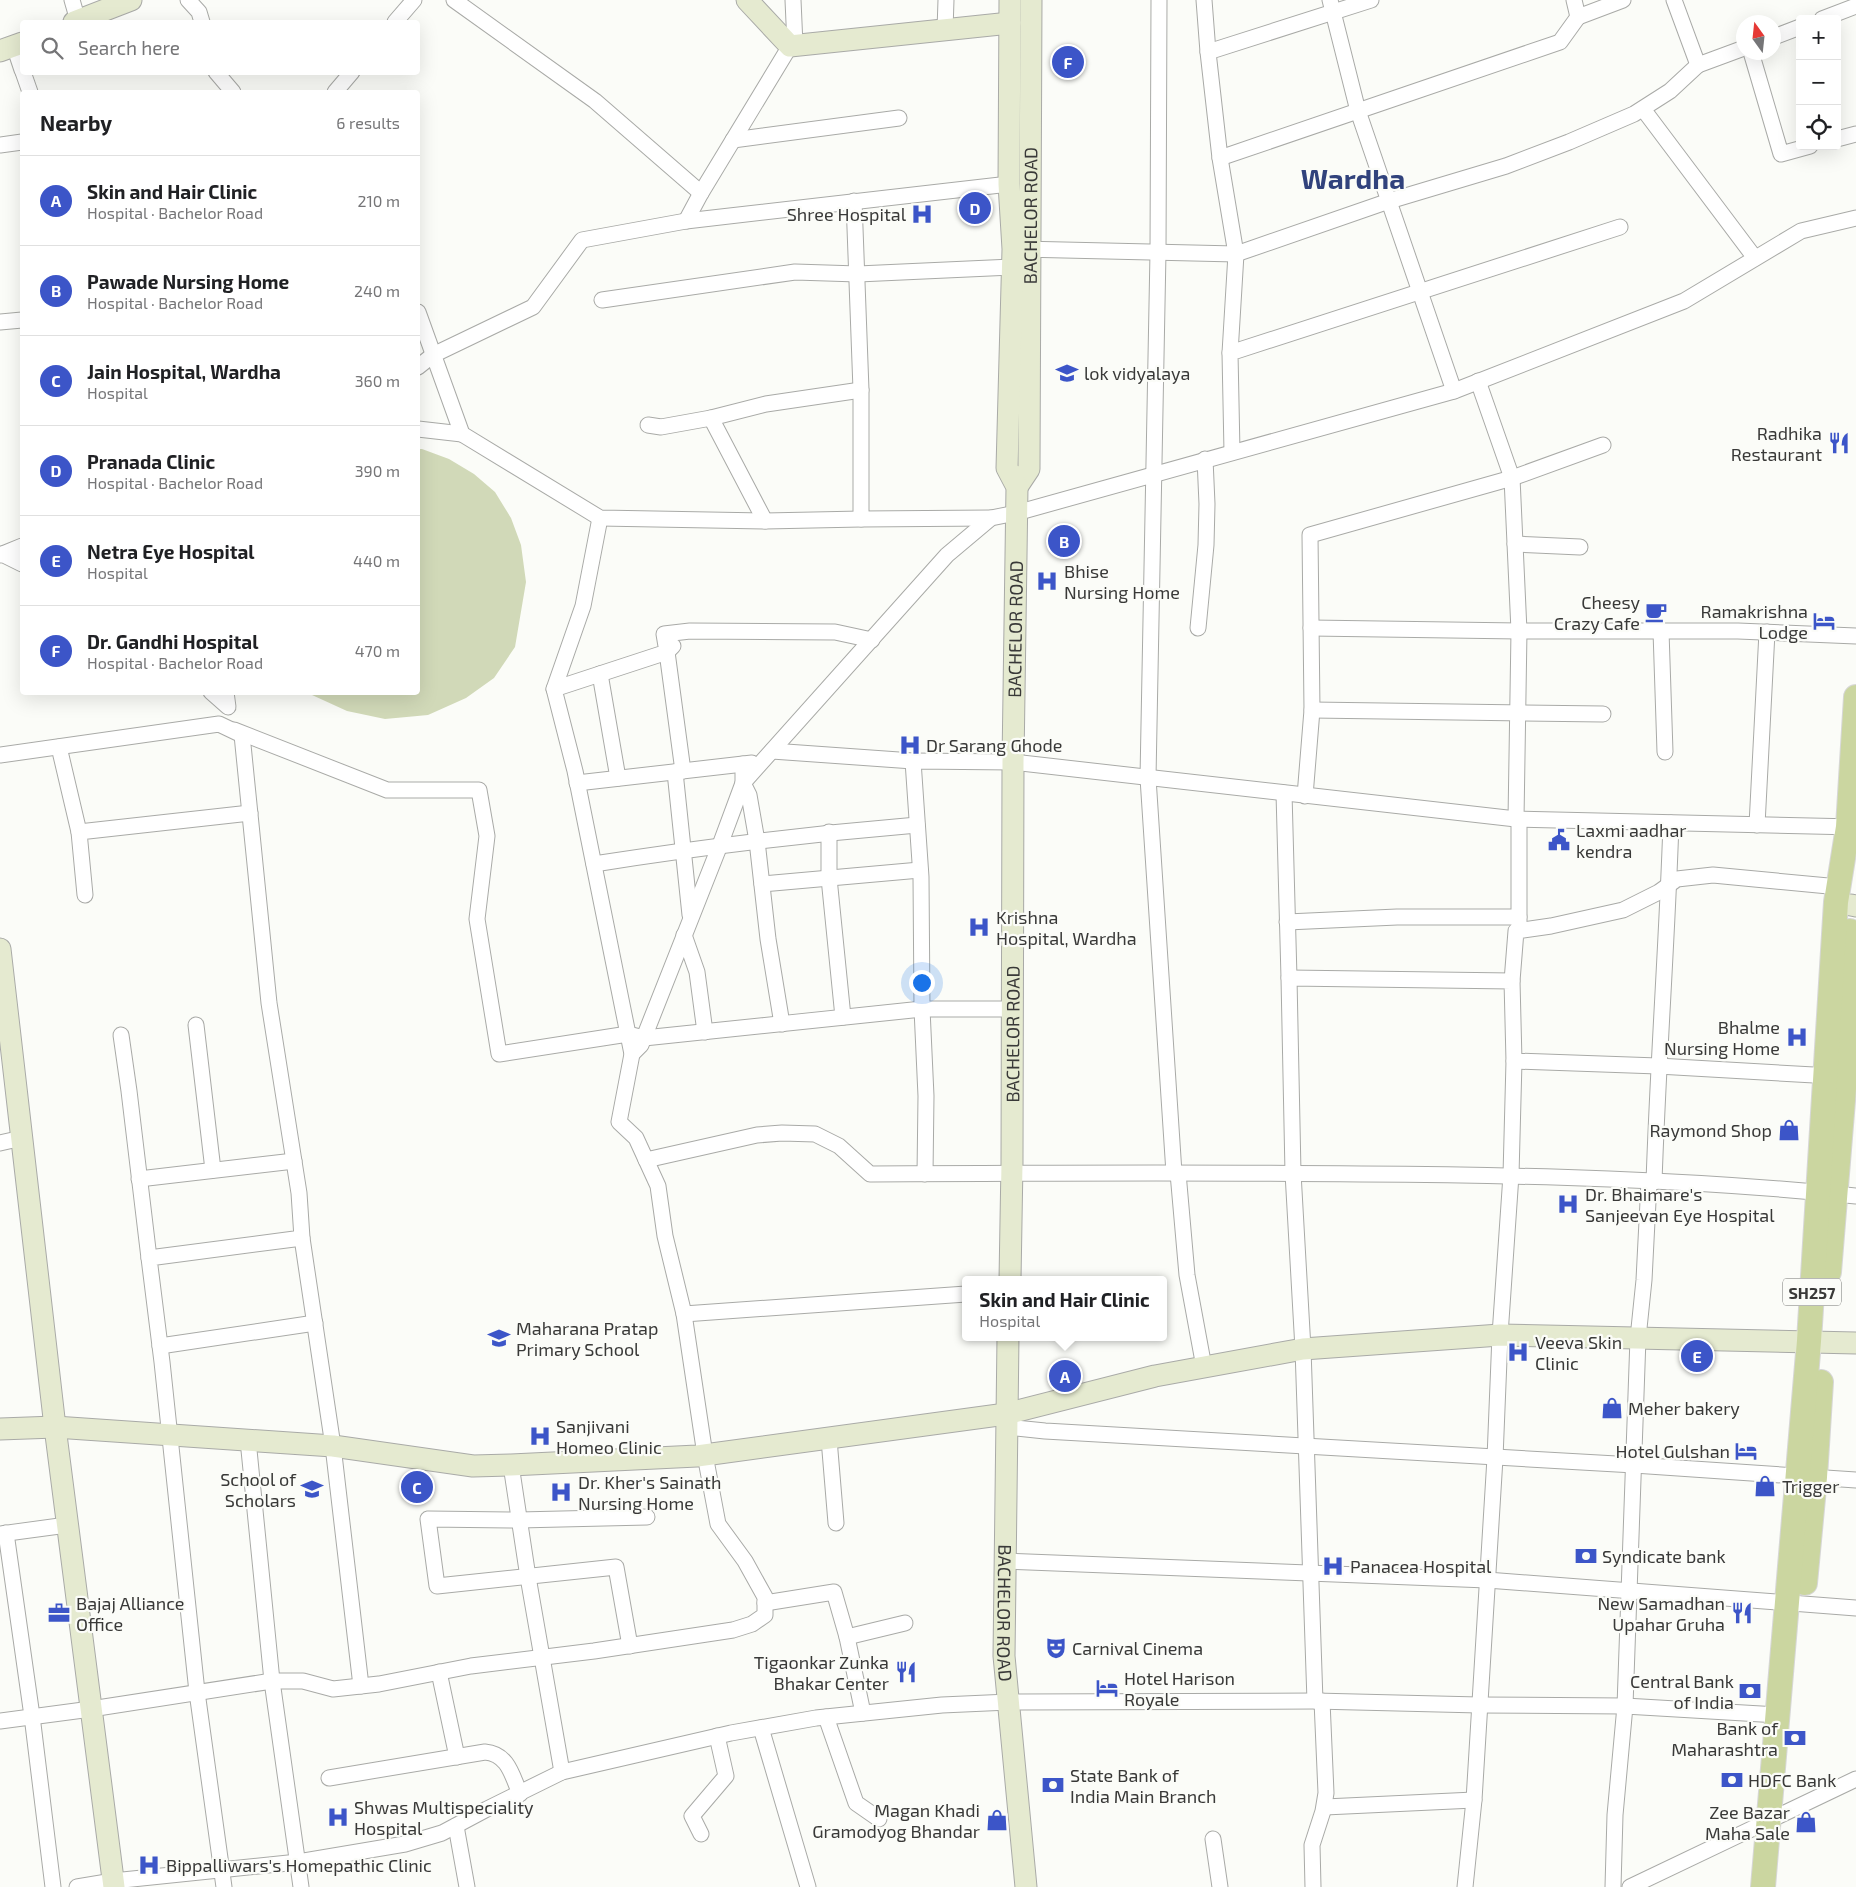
<!DOCTYPE html>
<meta charset="utf-8">
<style>
body{margin:0;font-family:"Exo 2",sans-serif;background:#f2f2f2;color:#202124}
.controls{position:absolute;right:15px;top:15px;display:grid;overflow:hidden;border-radius:5px;box-shadow:0 5px 20px #0002}
.controls button{width:45px;height:45px;display:grid;place-items:center;padding:0;border:0;border-bottom:1px solid #e0e0e0;background:#fff;color:#202124;font:25px sans-serif}
.compass{position:absolute;left:1736px;top:15px;width:45px;height:45px;border-radius:50%;background:#fff;box-shadow:0 5px 20px #0002;rotate:345deg}
.you{position:absolute;left:921px;top:982px;width:18px;height:18px;margin:-12px;border:4px solid #fff;border-radius:50%;background:#1a73e8;box-shadow:0 0 0 8px #1a73e833}
.badge{display:grid;place-items:center;width:32px;height:32px;border-radius:50%;background:#3c55c8;color:#fff;font-size:16px;font-weight:700}
.pin{position:absolute;translate:-50% -50%;border:2px solid #fff;box-shadow:0 1px 5px #0006}
.popup{position:absolute;left:962px;top:1276px;width:205px;height:65px;box-sizing:border-box;display:grid;place-content:center;border-radius:5px;background:#fff;filter:drop-shadow(0 1px 4px #0005);font-size:16px;white-space:nowrap;color:#757577}
.popup b{font-size:19px;color:#202124}
.popup::after{content:'';position:absolute;left:50%;top:100%;margin-left:-10px;border:10px solid transparent;border-top-color:#fff}
.list{margin:0;padding:0;list-style:none}
h2{display:flex;justify-content:space-between;align-items:center;height:65px;margin:0;padding:0 20px;font-size:21px}
h2 small{font-size:16px;font-weight:400;color:#757577}
.list li{display:grid;grid-template-columns:32px 1fr auto;gap:15px;align-items:center;box-sizing:border-box;height:90px;padding:0 20px;border-top:1px solid #e0e0e0}
.list b{display:block;font-size:19px;white-space:nowrap}
.list p{margin:0;font-size:16px;white-space:nowrap;color:#757577}
.list em{font-size:16px;font-style:normal;color:#757577}
.icon{flex:none;width:28px;height:28px;fill:none;stroke:currentColor;stroke-width:2;stroke-linecap:round;stroke-linejoin:round}
.map{position:relative;flex:none;width:1856px;height:1887px;overflow:hidden}
.search{position:absolute;background:#fff;box-shadow:0 5px 20px #0002;left:20px;top:20px;width:400px;height:55px;display:flex;align-items:center;gap:12px;box-sizing:border-box;padding:0 18px;border-radius:5px;color:#757577;font-size:19px}
.panel{position:absolute;background:#fff;box-shadow:0 5px 20px #0002;left:20px;top:90px;width:400px;height:605px;border-radius:5px}
.map>svg:first-child{display:block}
</style>
<div class="map">
<svg width="1856" height="1887" viewBox="0 0 1856 1887">
<rect width="100%" height="100%" fill="#fbfcf8"/>
<polygon fill="#d1d9b8" points="418,449 422,449 449,459 474,474 495,492 511,518 521,545 526,582 515,647 494,678 466,698 428,715 385,719 347,711 312,695 310,693 418,692"/>
<g fill="none" stroke-linecap="round" stroke-linejoin="round">
<g stroke="#a9aaa7" stroke-width="17">
<g id="street">
<polyline points="72,0 78,21"/>
<polyline points="188,0 199,12 202,22"/>
<polyline points="454,0 595,101 701,193 790,46"/>
<polyline points="793,0 795,45"/>
<polyline points="1159,0 1158,252 1148,778 1174,1173"/>
<polyline points="1204,0 1208,52"/>
<polyline points="1330,0 1358,111 1454,391"/>
<polyline points="1371,0 1208,52 1220,158 1560,42 1578,17"/>
<polyline points="1574,0 1578,17 1623,0"/>
<polyline points="1674,0 1698,65 1744,48"/>
<polyline points="1822,19 1856,6"/>
<polyline points="395,22 414,0"/>
<polyline points="945,30 946,0"/>
<polyline points="1774,37 1800,27"/>
<polyline points="14,46 22,70"/>
<polyline points="1751,52 1781,154 1810,146"/>
<polyline points="23,72 30,92"/>
<polyline points="216,72 233,92"/>
<polyline points="335,92 352,72"/>
<polyline points="1643,109 1755,258"/>
<polyline points="1837,139 1856,134"/>
<polyline points="733,140 899,118"/>
<polyline points="0,145 22,142"/>
<polyline points="1220,158 1236,254 1230,353"/>
<polyline points="854,201 861,390 861,519 991,518"/>
<polyline points="686,221 701,193"/>
<polyline points="1021,249 1236,254 1389,201 1506,166 1569,142 1634,114 1670,91 1698,65"/>
<polyline points="602,300 795,272 858,274 1012,267"/>
<polyline points="418,312 462,434 600,518 765,521 861,519"/>
<polyline points="0,322 22,320"/>
<polyline points="418,367 433,355 533,307 582,240 686,221 1009,184"/>
<polyline points="1478,381 1512,478 1519,631 1516,819"/>
<polyline points="648,425 661,427 711,418"/>
<polyline points="418,429 462,434"/>
<polyline points="1232,452 1230,353 1620,227"/>
<polyline points="765,521 711,418 766,404 861,390"/>
<polyline points="1515,544 1580,547"/>
<polyline points="2,554 22,564"/>
<polyline points="0,555 22,546"/>
<polyline points="1198,628 1206,545 1207,504 1205,459"/>
<polyline points="1311,628 1519,631 1738,631 1856,636"/>
<polyline points="1661,631 1665,752"/>
<polyline points="872,640 835,632 690,631 664,634 667,652 554,689 575,771 632,1054 619,1122 636,1138 658,1186 665,1236 684,1314 966,1294"/>
<polyline points="673,646 667,652 683,771"/>
<polyline points="600,674 618,778"/>
<polyline points="554,689 583,606 600,518"/>
<polyline points="211,692 228,707 226,692"/>
<polyline points="1312,710 1603,714"/>
<polyline points="234,730 387,790 479,790 487,836 477,919 499,1054 628,1034 644,1038 922,1009 1012,1009"/>
<polyline points="59,747 79,832"/>
<polyline points="772,751 913,761"/>
<polyline points="0,755 219,724 242,735 269,1003 299,1193 302,1238 149,1258 162,1362 197,1692 224,1887"/>
<polyline points="743,764 743,783 749,795 757,841 768,939 782,1024"/>
<polyline points="675,772 690,915"/>
<polyline points="577,783 752,763"/>
<polyline points="1284,793 1289,978"/>
<polyline points="1305,796 1312,710 1310,535 1512,478 1603,445"/>
<polyline points="1519,819 1519,925"/>
<polyline points="1757,825 1767,632"/>
<polyline points="829,832 829,878 843,1017"/>
<path d="M 594,864 C 702,847 809,834 917,825"/>
<polyline points="762,884 920,870"/>
<polyline points="85,895 79,832 250,813"/>
<polyline points="1287,922 1397,917 1519,917"/>
<polyline points="684,935 697,972 705,1032"/>
<polyline points="1512,981 1516,931 1551,926 1623,910 1659,892 1677,879 1713,875 1839,887"/>
<polyline points="196,1025 213,1170"/>
<polyline points="121,1035 129,1091 149,1258"/>
<polyline points="632,1054 641,1045 720,845 743,783 947,555 991,518 1016,513 1454,391 1684,301 1801,231 1856,218"/>
<polyline points="0,1143 22,1138"/>
<path d="M 646,1160 L 757,1135 L 782,1133 L 815,1134 L 839,1146 L 870,1174 C 1034,1173 1197,1172 1361,1174 C 1526,1175 1692,1179 1856,1196"/>
<polyline points="1178,1173 1187,1275 1204,1367"/>
<polyline points="925,1174 926,1096 922,1009 921,877 913,761 1013,762 1516,819 1855,827"/>
<polyline points="139,1179 294,1161"/>
<path d="M 1654,1182 C 1658,1062 1667,943 1671,823"/>
<polyline points="302,1238 333,1446 361,1686"/>
<polyline points="160,1346 315,1323"/>
<polyline points="1006,1427 1045,1431 1634,1465 1856,1480"/>
<polyline points="829,1439 836,1523"/>
<polyline points="248,1440 272,1681 301,1887"/>
<polyline points="511,1465 528,1577 562,1772"/>
<polyline points="6,1533 32,1716 53,1887"/>
<polyline points="0,1534 67,1525"/>
<polyline points="1005,1561 1487,1580 1856,1608"/>
<polyline points="765,1603 834,1592 847,1637 863,1713"/>
<polyline points="847,1637 905,1623"/>
<polyline points="630,1646 616,1567 437,1586 428,1519 519,1520 647,1517"/>
<polyline points="439,1672 457,1757"/>
<polyline points="1778,1715 1625,1706 1479,1705 1315,1701 1303,1349 1293,1173 1289,978 1512,981 1514,1061 1658,1066 1832,1076"/>
<polyline points="826,1717 856,1803 879,1819"/>
<polyline points="0,1721 91,1709 272,1681 303,1681 333,1689 379,1684 471,1666 594,1651 733,1630 752,1624 765,1615 765,1597 745,1561 718,1524 705,1455 684,1314"/>
<polyline points="761,1728 808,1887"/>
<path d="M 329,1778 L 485,1752 C 508,1754 512,1775 520,1794"/>
<polyline points="1325,1807 1474,1800"/>
<polyline points="456,1826 467,1887"/>
<polyline points="701,1834 692,1816 726,1776 717,1736"/>
<polyline points="1213,1839 1220,1887"/>
<polyline points="77,1887 113,1881 298,1862 405,1844 442,1833 487,1809 562,1772 731,1733 816,1718 942,1705 1009,1702 1315,1701"/>
<polyline points="1313,1887 1312,1845 1323,1811 1326,1793 1322,1701"/>
<polyline points="1465,1887 1474,1800 1495,1458 1500,1335 1511,1175 1514,1061"/>
<polyline points="1613,1887 1615,1815 1625,1706 1638,1338 1644,1280 1649,1182"/>
<polyline points="1630,1887 1856,1779"/>
</g>
</g>
<g stroke="#a9aaa7" stroke-width="23">
<g id="secondary">
<polyline points="747,0 790,46 1010,23"/>
<polyline points="74,22 131,0"/>
<polyline points="0,51 22,43"/>
<path id="s1" d="M 1017,487 L 1029,469 L 1031,0"/>
<polyline points="1851,905 1856,906"/>
<polyline points="0,949 55,1427 114,1887"/>
<path id="s2" d="M 1010,1280 L 1012,1163 L 1013,762 L 1017,487 L 1007,468 L 1013,249 L 1009,184 L 1010,0"/>
<path id="s3" d="M 1008,1337 L 1004,1656 L 1026,1887"/>
<polyline points="0,1429 55,1427 333,1446 473,1466 511,1465 697,1456 1006,1414 1155,1376 1303,1349 1500,1335 1856,1343"/>
</g>
</g>
<g stroke="#d7d7d7" stroke-width="26">
<g id="primary">
<polyline points="1829,1272 1845,1076 1850,931"/>
<polyline points="1805,1583 1815,1477 1821,1382"/>
<polyline points="1763,1887 1809,1341 1836,902 1848,827 1856,697"/>
</g>
</g>
<use href="#street" stroke="#fff" stroke-width="15"/>
<use href="#secondary" stroke="#e5ead0" stroke-width="21"/>
<use href="#primary" stroke="#cbd6a0" stroke-width="24"/>
</g>
<defs>
<g id="hospital-bare" transform="scale(1.725)"><path d="M-5-5h3v3.5h4V-5h3V5h-3V1.5h-4V5h-3Z" fill="#3c55c8" stroke="#fbfcf8" stroke-width="2.5" paint-order="stroke"/></g>
<g id="school-bare" transform="scale(1.725)"><path d="M0-5L7-2L0 1L-7-2ZM-4 1L0 2.5L4 1V4Q0 6-4 4Z" fill="#3c55c8" stroke="#fbfcf8" stroke-width="2.5" paint-order="stroke"/></g>
<g id="restaurant-bare" transform="scale(1.725)"><path d="M-5-6h1v4h1v-4h1v4h1v-4h1v5L-1.5 .5V6h-2V.5L-5-1ZM5-6V6H3V1.5H1.5Q1.5-4 5-6Z" fill="#3c55c8" stroke="#fbfcf8" stroke-width="2.5" paint-order="stroke"/></g>
<g id="cafe-bare" transform="scale(1.725)"><path d="M-5.5-4.5H6V0H3Q3 3.5 0 3.5H-2.5Q-5.5 3.5-5.5 0ZM3-3.2v2h1.7v-2ZM-6 4.5H4V6H-6Z" fill="#3c55c8" stroke="#fbfcf8" stroke-width="2.5" paint-order="stroke"/></g>
<g id="hotel-bare" transform="scale(1.725)"><path d="M-6-4.5h1.5V1H6V5H4.5V3h-9V5H-6ZM-4 0a1.8 1.8 0 1 1 3.6 0ZM.5 0V-2.5h3Q6-2.5 6 0Z" fill="#3c55c8" stroke="#fbfcf8" stroke-width="2.5" paint-order="stroke"/></g>
<g id="civic-bare" transform="scale(1.725)"><path d="M-.6-6.5H3V-4.5H.6V-3L4-1V1h2V6H-6V1h2V-1L-.6-3ZM-1.2 2.5V6h2.4V2.5Z" fill="#3c55c8" stroke="#fbfcf8" stroke-width="2.5" paint-order="stroke"/></g>
<g id="shop-bare" transform="scale(1.725)"><path d="M-5-2.5h2.3a2.7 3.5 0 0 1 5.4 0H5L5.5 6h-11ZM-1.5-2.5h3a1.5 2.3 0 0 0-3 0Z" fill="#3c55c8" stroke="#fbfcf8" stroke-width="2.5" paint-order="stroke"/></g>
<g id="bank-bare" transform="scale(1.725)"><path d="M-6-4H6V4H-6ZM0-2.3a2.3 2.3 0 1 0 0 4.6a2.3 2.3 0 1 0 0-4.6Z" fill="#3c55c8" stroke="#fbfcf8" stroke-width="2.5" paint-order="stroke"/></g>
<g id="office-bare" transform="scale(1.725)"><path d="M-6-3h4V-5.5h4V-3h4V5H-6ZM-1-4.5V-3h2v-1.5ZM-6 0V1H6V0Z" fill="#3c55c8" stroke="#fbfcf8" stroke-width="2.5" paint-order="stroke"/></g>
<g id="theatre-bare" transform="scale(1.725)"><path d="M-5-5.5Q0-4 5-5.5V0Q5 5 0 6Q-5 5-5 0ZM-3.3-2.5H-1v1.5H-3.3ZM1-2.5H3.3v1.5H1ZM-2.8 1Q0 5.5 2.8 1Z" fill="#3c55c8" stroke="#fbfcf8" stroke-width="2.5" paint-order="stroke"/></g>
</defs>
<g fill-rule="evenodd">
<use href="#hospital-bare" x="922" y="214"/>
<use href="#school-bare" x="1067" y="373"/>
<use href="#restaurant-bare" x="1839" y="443"/>
<use href="#hospital-bare" x="1047" y="581"/>
<use href="#cafe-bare" x="1656" y="612"/>
<use href="#hotel-bare" x="1824" y="621"/>
<use href="#hospital-bare" x="910" y="745"/>
<use href="#civic-bare" x="1559" y="840"/>
<use href="#hospital-bare" x="979" y="927"/>
<use href="#hospital-bare" x="1797" y="1037"/>
<use href="#shop-bare" x="1789" y="1130"/>
<use href="#hospital-bare" x="1568" y="1204"/>
<use href="#school-bare" x="499" y="1338"/>
<use href="#hospital-bare" x="1518" y="1352"/>
<use href="#shop-bare" x="1612" y="1408"/>
<use href="#hospital-bare" x="540" y="1436"/>
<use href="#hotel-bare" x="1746" y="1451"/>
<use href="#shop-bare" x="1765" y="1486"/>
<use href="#school-bare" x="312" y="1489"/>
<use href="#hospital-bare" x="561" y="1492"/>
<use href="#bank-bare" x="1586" y="1556"/>
<use href="#hospital-bare" x="1333" y="1566"/>
<use href="#office-bare" x="59" y="1613"/>
<use href="#restaurant-bare" x="1742" y="1613"/>
<use href="#theatre-bare" x="1056" y="1648"/>
<use href="#restaurant-bare" x="906" y="1672"/>
<use href="#hotel-bare" x="1107" y="1688"/>
<use href="#bank-bare" x="1750" y="1691"/>
<use href="#bank-bare" x="1795" y="1738"/>
<use href="#bank-bare" x="1732" y="1780"/>
<use href="#bank-bare" x="1053" y="1785"/>
<use href="#hospital-bare" x="338" y="1817"/>
<use href="#shop-bare" x="997" y="1820"/>
<use href="#shop-bare" x="1806" y="1822"/>
<use href="#hospital-bare" x="149" y="1865"/>
</g>
<g text-anchor="middle" dominant-baseline="central" stroke-width="4.5" stroke-linejoin="round" paint-order="stroke">
<rect fill="#fbfcf8" stroke="#737472" stroke-width="1" x="1783" y="1278.5" width="58" height="27" rx="4"/>
<g font-size="16" font-weight="bold" fill="#393938">
<text x="1812" y="1292">SH257</text>
</g>
<g font-size="18" fill="#393938" stroke="#fbfcf8" text-anchor="start">
<text x="906" y="214" text-anchor="end">Shree Hospital</text>
<text x="1084" y="373">lok vidyalaya</text>
<text x="1822" y="433" text-anchor="end">Radhika<tspan x="1822" dy="21">Restaurant</tspan></text>
<text x="1064" y="571">Bhise<tspan x="1064" dy="21">Nursing Home</tspan></text>
<text x="1640" y="602" text-anchor="end">Cheesy<tspan x="1640" dy="21">Crazy Cafe</tspan></text>
<text x="1808" y="611" text-anchor="end">Ramakrishna<tspan x="1808" dy="21">Lodge</tspan></text>
<text x="926" y="745">Dr Sarang Ghode</text>
<text x="1576" y="830">Laxmi aadhar<tspan x="1576" dy="21">kendra</tspan></text>
<text x="996" y="917">Krishna<tspan x="996" dy="21">Hospital, Wardha</tspan></text>
<text x="1780" y="1027" text-anchor="end">Bhalme<tspan x="1780" dy="21">Nursing Home</tspan></text>
<text x="1772" y="1130" text-anchor="end">Raymond Shop</text>
<text x="1585" y="1194">Dr. Bhaimare's<tspan x="1585" dy="21">Sanjeevan Eye Hospital</tspan></text>
<text x="516" y="1328">Maharana Pratap<tspan x="516" dy="21">Primary School</tspan></text>
<text x="1535" y="1342">Veeva Skin<tspan x="1535" dy="21">Clinic</tspan></text>
<text x="1628" y="1408">Meher bakery</text>
<text x="556" y="1426">Sanjivani<tspan x="556" dy="21">Homeo Clinic</tspan></text>
<text x="1730" y="1451" text-anchor="end">Hotel Gulshan</text>
<text x="296" y="1479" text-anchor="end">School of<tspan x="296" dy="21">Scholars</tspan></text>
<text x="578" y="1482">Dr. Kher's Sainath<tspan x="578" dy="21">Nursing Home</tspan></text>
<text x="1782" y="1486">Trigger</text>
<text x="1602" y="1556">Syndicate bank</text>
<text x="1350" y="1566">Panacea Hospital</text>
<text x="76" y="1603">Bajaj Alliance<tspan x="76" dy="21">Office</tspan></text>
<text x="1725" y="1603" text-anchor="end">New Samadhan<tspan x="1725" dy="21">Upahar Gruha</tspan></text>
<text x="1072" y="1648">Carnival Cinema</text>
<text x="889" y="1662" text-anchor="end">Tigaonkar Zunka<tspan x="889" dy="21">Bhakar Center</tspan></text>
<text x="1124" y="1678">Hotel Harison<tspan x="1124" dy="21">Royale</tspan></text>
<text x="1734" y="1681" text-anchor="end">Central Bank<tspan x="1734" dy="21">of India</tspan></text>
<text x="1778" y="1728" text-anchor="end">Bank of<tspan x="1778" dy="21">Maharashtra</tspan></text>
<text x="1070" y="1775">State Bank of<tspan x="1070" dy="21">India Main Branch</tspan></text>
<text x="1748" y="1780">HDFC Bank</text>
<text x="354" y="1807">Shwas Multispeciality<tspan x="354" dy="21">Hospital</tspan></text>
<text x="980" y="1810" text-anchor="end">Magan Khadi<tspan x="980" dy="21">Gramodyog Bhandar</tspan></text>
<text x="1790" y="1812" text-anchor="end">Zee Bazar<tspan x="1790" dy="21">Maha Sale</tspan></text>
<text x="166" y="1865">Bippalliwars's Homepathic Clinic</text>
</g>
<g font-size="18" fill="#393938" stroke="#fbfcf8">
<text stroke="none"><textPath href="#s1" startOffset="275">BACHELOR ROAD</textPath></text>
<text stroke="none"><textPath href="#s2" startOffset="651">BACHELOR ROAD</textPath></text>
<text stroke="none"><textPath href="#s2" startOffset="246">BACHELOR ROAD</textPath></text>
<text stroke="none"><textPath href="#s3" startOffset="276">BACHELOR ROAD</textPath></text>
</g>
<g font-size="28" font-weight="bold" fill="#31427c" stroke="#fbfcf8">
<text x="1353" y="178">Wardha</text>
</g>
</g>
</svg>
<div class="controls">
<button>+</button>
<button>−</button>
<button><svg class="icon" aria-label="locate" viewBox="0 0 24 24"><circle cx="12" cy="12" r="6"/><path d="M12 2v4M12 18v4M2 12h4M18 12h4"/></svg></button>
</div>
<svg class="compass" viewBox="-18 -18 36 36"><path d="M0-13l5 13h-10z" fill="#e53935"/><path d="M0 13l5-13h-10z" fill="#757577"/></svg>
<div class="you"></div>
<div class="pin badge" style="left:1065px;top:1376px">A</div>
<div class="popup"><b>Skin and Hair Clinic</b>Hospital</div>
<div class="pin badge" style="left:1064px;top:541px">B</div>
<div class="pin badge" style="left:417px;top:1487px">C</div>
<div class="pin badge" style="left:975px;top:208px">D</div>
<div class="pin badge" style="left:1697px;top:1356px">E</div>
<div class="pin badge" style="left:1068px;top:62px">F</div>
<div class="search"><svg class="icon" aria-label="search" viewBox="0 0 24 24"><circle cx="10" cy="10" r="6"/><path d="M15 15l6 6"/></svg>Search here</div>
<section class="panel">
<h2>Nearby<small>6 results</small></h2>
<ul class="list">
<li><span class="badge">A</span><div><b>Skin and Hair Clinic</b><p>Hospital · Bachelor Road</p></div><em>210 m</em></li>
<li><span class="badge">B</span><div><b>Pawade Nursing Home</b><p>Hospital · Bachelor Road</p></div><em>240 m</em></li>
<li><span class="badge">C</span><div><b>Jain Hospital, Wardha</b><p>Hospital</p></div><em>360 m</em></li>
<li><span class="badge">D</span><div><b>Pranada Clinic</b><p>Hospital · Bachelor Road</p></div><em>390 m</em></li>
<li><span class="badge">E</span><div><b>Netra Eye Hospital</b><p>Hospital</p></div><em>440 m</em></li>
<li><span class="badge">F</span><div><b>Dr. Gandhi Hospital</b><p>Hospital · Bachelor Road</p></div><em>470 m</em></li>
</ul>
</section>
</div>
